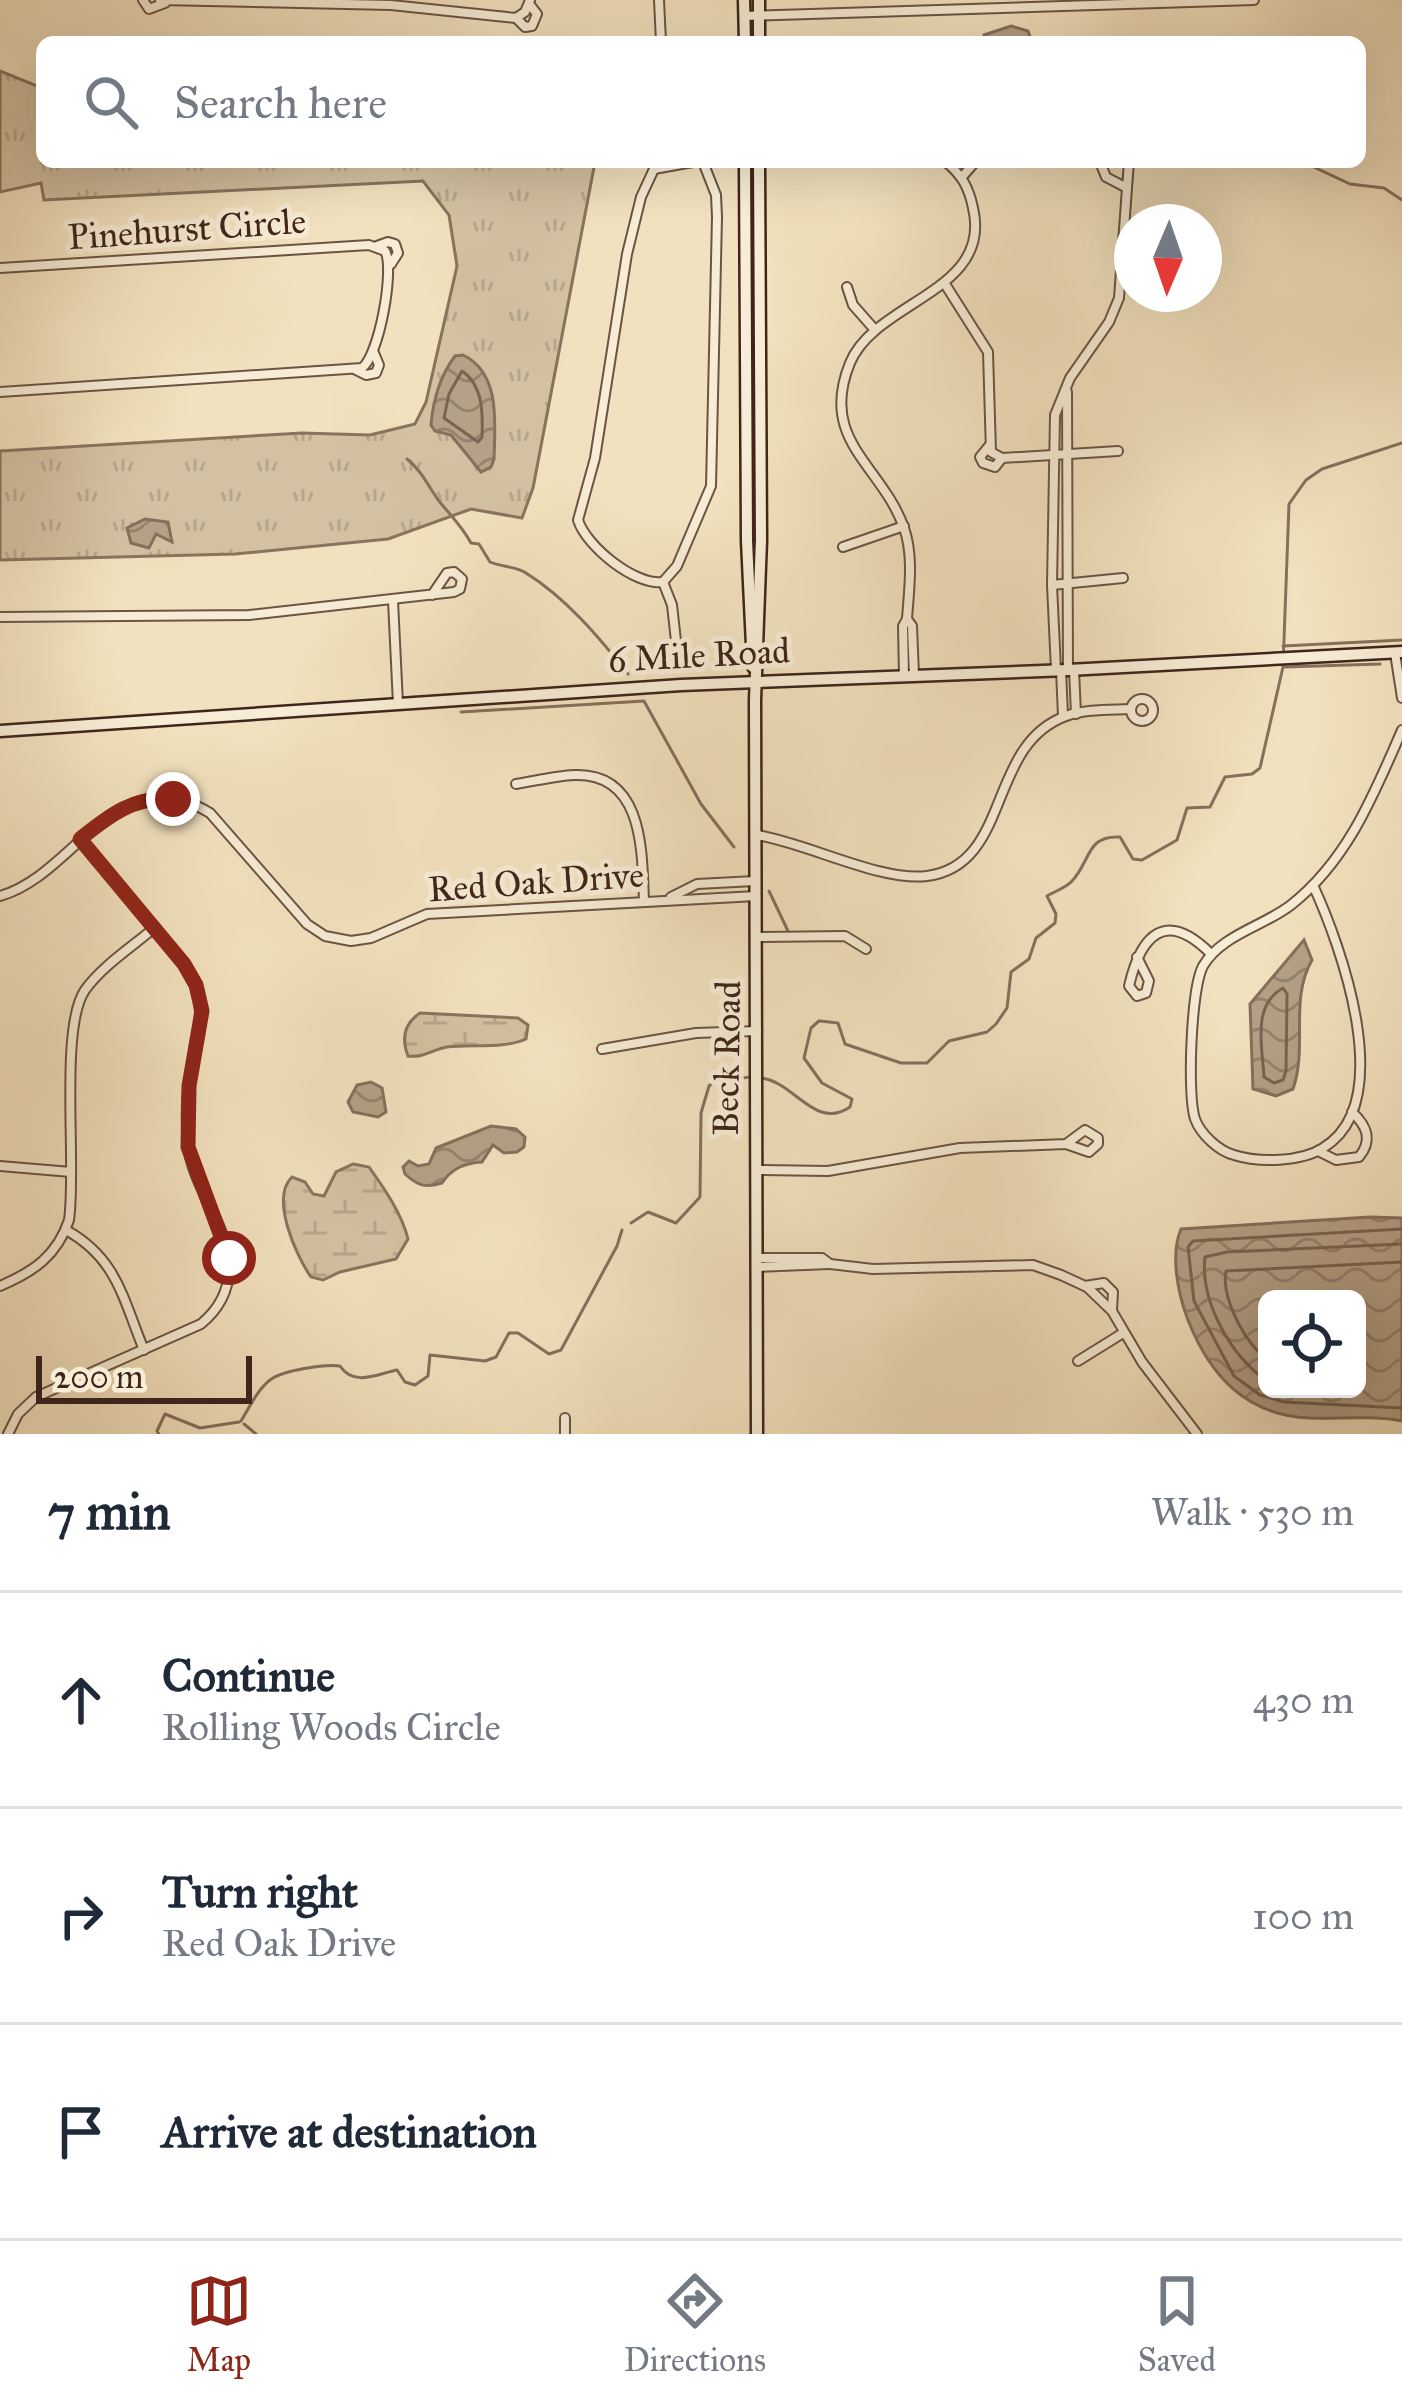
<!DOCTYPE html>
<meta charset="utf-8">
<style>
body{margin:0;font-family:"IM FELL Great Primer",serif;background:#f6f6f7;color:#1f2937}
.controls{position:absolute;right:36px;bottom:36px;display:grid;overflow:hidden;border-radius:18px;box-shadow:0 12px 48px #0002}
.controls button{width:108px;height:108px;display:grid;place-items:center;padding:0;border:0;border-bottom:3px solid #e0e1e3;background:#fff;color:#1f2937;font:60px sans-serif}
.compass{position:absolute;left:1114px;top:204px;width:108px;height:108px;border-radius:50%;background:#fff;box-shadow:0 12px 48px #0002;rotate:182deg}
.scale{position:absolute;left:36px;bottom:30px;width:216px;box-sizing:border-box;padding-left:12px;border:6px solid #3f251b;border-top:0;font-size:33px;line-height:42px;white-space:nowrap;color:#3f251b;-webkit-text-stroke:9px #f7ecd5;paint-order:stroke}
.stop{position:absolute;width:36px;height:36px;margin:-27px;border:9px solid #8f2418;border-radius:50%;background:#fff}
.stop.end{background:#8f2418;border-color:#fff;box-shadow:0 3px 12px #0008}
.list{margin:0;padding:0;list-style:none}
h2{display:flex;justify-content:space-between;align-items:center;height:156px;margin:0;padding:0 48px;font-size:51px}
h2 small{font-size:39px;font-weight:400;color:#747a83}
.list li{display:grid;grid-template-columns:78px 1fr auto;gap:36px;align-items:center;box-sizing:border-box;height:216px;padding:0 48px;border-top:3px solid #e0e1e3}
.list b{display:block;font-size:45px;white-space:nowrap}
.list p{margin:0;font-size:39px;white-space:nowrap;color:#747a83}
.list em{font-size:39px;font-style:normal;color:#747a83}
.icon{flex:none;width:66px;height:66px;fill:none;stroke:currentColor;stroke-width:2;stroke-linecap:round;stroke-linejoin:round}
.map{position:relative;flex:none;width:1402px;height:1434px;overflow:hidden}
.search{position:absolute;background:#fff;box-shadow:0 12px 48px #0002;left:36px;right:36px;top:36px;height:132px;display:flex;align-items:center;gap:30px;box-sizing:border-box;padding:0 42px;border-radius:18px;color:#747a83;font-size:45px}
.sheet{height:804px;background:#fff}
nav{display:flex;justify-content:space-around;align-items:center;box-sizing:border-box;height:168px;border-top:3px solid #e0e1e3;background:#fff;font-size:33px;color:#747a83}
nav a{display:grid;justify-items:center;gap:6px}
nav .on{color:#8f2418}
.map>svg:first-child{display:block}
</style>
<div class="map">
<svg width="1402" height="1434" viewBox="0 0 1402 1434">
<defs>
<pattern id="grass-tufts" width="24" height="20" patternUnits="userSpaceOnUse" patternTransform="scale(3)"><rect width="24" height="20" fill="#d4c1a2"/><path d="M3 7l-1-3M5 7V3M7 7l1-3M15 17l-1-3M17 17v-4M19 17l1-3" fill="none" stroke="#b7a68b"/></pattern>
<pattern id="wetland-marsh" width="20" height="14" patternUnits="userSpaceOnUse" patternTransform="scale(3)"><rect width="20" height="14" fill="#d4c1a2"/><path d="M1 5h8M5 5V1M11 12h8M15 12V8" fill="none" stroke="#b7a68b"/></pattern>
<pattern id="water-waves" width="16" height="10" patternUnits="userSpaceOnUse" patternTransform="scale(3)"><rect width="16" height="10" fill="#b5a187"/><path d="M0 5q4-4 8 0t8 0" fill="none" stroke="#95836e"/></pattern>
</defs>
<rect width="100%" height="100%" fill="#f2e1be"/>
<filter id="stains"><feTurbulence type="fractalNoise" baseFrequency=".00167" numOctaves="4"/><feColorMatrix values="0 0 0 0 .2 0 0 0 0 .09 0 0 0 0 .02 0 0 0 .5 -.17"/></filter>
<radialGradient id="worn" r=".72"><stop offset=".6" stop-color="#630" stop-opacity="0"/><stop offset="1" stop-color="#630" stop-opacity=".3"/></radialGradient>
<polygon fill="url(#grass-tufts)" stroke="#8a735e" stroke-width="3" points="0,71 42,88 42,162 595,162 533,488 522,518 471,509 388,539 235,554 0,560 0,451 302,433 370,435 415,424 426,402 457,266 449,215 423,181 44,200 41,183 0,192"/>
<g fill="url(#wetland-marsh)" stroke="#8a735e" stroke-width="3">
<path d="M 420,1013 L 518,1018 L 528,1025 L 526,1039 C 504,1049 472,1044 447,1047 C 431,1050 424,1058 408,1056 C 401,1038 405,1023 420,1013 Z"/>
<path d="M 353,1164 L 369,1167 C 384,1188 402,1214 408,1239 L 396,1259 L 340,1272 L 323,1280 L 311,1277 C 296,1256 270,1198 292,1177 L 305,1182 L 313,1194 L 324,1196 L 336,1172 Z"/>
</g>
<g fill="url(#water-waves)" stroke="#866f5c" stroke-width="3" fill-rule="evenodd">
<polygon points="1011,26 1028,31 1032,42 983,42 984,35"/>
<path d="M 463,355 C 501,373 495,424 494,459 L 491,467 L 481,472 L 451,435 L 435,431 L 431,425 C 433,401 440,376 455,356 Z"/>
<polygon points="145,519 168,522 172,542 156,534 149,548 131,543 127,528"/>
<path d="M 1304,940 L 1312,960 C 1289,1000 1308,1046 1293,1089 L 1276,1096 L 1253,1089 L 1250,1004 Z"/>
<polygon points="371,1082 382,1088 386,1112 378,1117 353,1112 348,1102 357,1085"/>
<path d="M 491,1126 L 516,1129 L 525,1137 L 524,1147 L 517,1152 L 504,1153 L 493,1145 L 482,1162 C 465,1163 452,1168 442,1183 C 425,1188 418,1186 405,1174 L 403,1167 L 409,1161 L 418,1166 L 429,1164 L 436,1148 Z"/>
<path d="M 1370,1217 L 1402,1218 L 1402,1421 C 1371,1415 1340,1419 1309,1418 C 1246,1415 1210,1376 1188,1320 C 1178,1294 1170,1255 1181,1229 ZM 1267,1299 L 1357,1299 L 1357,1389 L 1267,1389 Z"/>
</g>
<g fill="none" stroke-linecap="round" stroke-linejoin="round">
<g stroke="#7a6351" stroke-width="3">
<path d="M 462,371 C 483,385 483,413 482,437 L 478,442 L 444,418 L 449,394 Z"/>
<path d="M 1283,988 L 1287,994 L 1286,1071 L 1283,1080 L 1274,1083 L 1264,1077 C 1262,1045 1252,1005 1283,988 Z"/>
<polyline points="1402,1229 1193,1241 1188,1247 1194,1301 1234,1376 1260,1395 1284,1402 1402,1408"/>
<path d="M 1267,1359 C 1245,1343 1221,1298 1226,1271 L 1402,1262"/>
<path d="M 1267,1381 C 1231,1356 1200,1302 1205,1257 L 1227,1252 L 1402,1244"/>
</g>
<g stroke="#866f5c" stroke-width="3">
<polyline points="1303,162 1350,184 1384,188 1402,200"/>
<path d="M 407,459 C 422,471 428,486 439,501 C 450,515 462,526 471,543 L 479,544 L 490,562 C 501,567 516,566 526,573 C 566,598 599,637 628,674"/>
<polyline points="1283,646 1402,640"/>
<polyline points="1285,667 1380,664"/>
<polyline points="461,712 644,701 701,804 734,847"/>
<polyline points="769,891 788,931"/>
<path d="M 820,1021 L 838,1023 L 845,1044 L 901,1063 L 927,1063 L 949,1041 L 987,1032 L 996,1024 L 1007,1008 L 1011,972 L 1029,959 L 1036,938 L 1055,923 L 1056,914 L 1047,896 C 1055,891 1066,888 1072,881 C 1091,861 1086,835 1120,837 L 1133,859 L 1142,860 L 1177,840 L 1187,808 L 1210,807 L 1225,777 L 1252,774 L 1260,768 L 1283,667 L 1289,504 L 1306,480 L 1322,469 L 1402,443"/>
<path d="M 761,1078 C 795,1082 815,1131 850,1107 L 852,1099 L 822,1083 L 804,1058 L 811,1028 L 819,1021"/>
<polyline points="631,1223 648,1212 676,1223 700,1197 701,1113 709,1086 715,1081 751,1077"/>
<path d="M 241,1421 C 249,1408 258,1389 270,1380 C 283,1370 325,1364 340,1366 C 354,1387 377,1374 397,1370 L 405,1382 L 415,1385 L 428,1376 L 430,1355 L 485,1361 L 496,1357 L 509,1333 L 518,1333 L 549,1354 L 561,1350 L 617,1246 L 622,1230"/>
<polyline points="244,1424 256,1434"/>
<polyline points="159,1434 157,1431 165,1414 200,1428 239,1422"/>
</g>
<g stroke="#6c5444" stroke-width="12">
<g id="street">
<polyline points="143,0 149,9 165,3"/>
<polyline points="160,0 391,5 516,18 525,12 530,0"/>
<polyline points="659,0 661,42"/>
<polyline points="744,16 1254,0"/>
<polyline points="516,18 525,27 532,26 537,14 530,5"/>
<polyline points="1100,162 1106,177 1127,188 1129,162"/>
<path d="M 654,169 L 641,197 L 627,254 L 595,458 L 578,520 C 586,546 635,586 663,582"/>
<polyline points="654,169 693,162"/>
<polyline points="962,177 975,162"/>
<polyline points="377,246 388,242 395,244 398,253 391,264"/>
<path d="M 0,268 L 369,245 L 385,251 C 395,269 379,356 362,368 L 0,392"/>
<polyline points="945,284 988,352 991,452 1002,458 1118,451"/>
<polyline points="847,287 853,305 875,330"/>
<polyline points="356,370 366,375 376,373 379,365 374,353"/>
<polyline points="1067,392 1068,670"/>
<polyline points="989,446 980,457 983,463 995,467 1002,458"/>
<polyline points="843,547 904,526"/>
<polyline points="663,582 677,566 711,486 717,217 716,195 703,162"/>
<polyline points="663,582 672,605 677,650"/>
<polyline points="1052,585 1123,578"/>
<polyline points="393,601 398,704"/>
<polyline points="0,617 249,615 454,592 460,589 462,579 454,572 447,573 432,595"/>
<polyline points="907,619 912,626 914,675"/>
<polyline points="1395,653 1402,698"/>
<polyline points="1056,670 1052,585 1055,415 1070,378 1109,322 1119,298 1127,188"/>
<polyline points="1061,670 1063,716"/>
<polyline points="1074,670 1076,714"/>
<path d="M 904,676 L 903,626 L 907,619 C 909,590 914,556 904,528 C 882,465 818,441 850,363 C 875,301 993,292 973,208 C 969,188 962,175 946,162"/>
<circle cx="1142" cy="710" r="11"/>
<path d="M 516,784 C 535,781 555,776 574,775 C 644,772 642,852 644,901"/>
<path d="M 757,835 C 807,843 881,882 927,876 C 1012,865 986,745 1066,716 C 1086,709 1109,710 1130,709"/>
<path d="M 1313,885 C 1341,946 1398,1103 1323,1148 C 1301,1162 1259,1163 1234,1155 C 1219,1151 1201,1135 1195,1119 C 1187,1096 1191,988 1203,966 C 1221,935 1264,926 1291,905 C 1348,860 1374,794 1402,730"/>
<path d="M 0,896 C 76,875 115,756 210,813 L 307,924 L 325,936 L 351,941 L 371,938 L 427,914 L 756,896"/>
<polyline points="671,897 697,884 755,881"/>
<polyline points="758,937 845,936 866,949"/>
<path d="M 1137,957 L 1149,981 L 1146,993 L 1137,996 L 1129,986 C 1141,934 1166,909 1211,954"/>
<polyline points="602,1049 696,1033 757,1031"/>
<path d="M 1318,1151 L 1336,1160 L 1359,1157 C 1373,1140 1367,1126 1352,1112"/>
<polyline points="0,1166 71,1172"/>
<polyline points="756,1170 828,1171 960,1148 1066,1144 1085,1130 1098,1138 1098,1144 1089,1152 1066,1144"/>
<path d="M 66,1230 C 117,1258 123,1299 144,1350"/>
<polyline points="756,1258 822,1258 830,1264 756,1267"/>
<polyline points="830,1264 873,1269 1033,1265 1061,1275 1087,1287 1112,1311 1142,1362 1197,1434"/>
<path d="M 0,1286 C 33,1272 57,1256 69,1220 C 77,1166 59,1028 85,990 C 102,966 132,947 154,928"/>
<polyline points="1085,1286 1104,1283 1113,1292 1112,1310"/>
<polyline points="1078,1361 1123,1333"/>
<path d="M 8,1434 L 18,1414 L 36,1397 L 201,1324 C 219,1309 229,1291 229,1268 C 229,1224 192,1188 188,1145 C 186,1122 186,1094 191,1071 C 199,1031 209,1000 184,964 L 80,839"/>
<polyline points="565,1434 565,1418"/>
</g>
</g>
<g stroke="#3f251b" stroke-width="15">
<g id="secondary">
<polyline points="744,0 745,42"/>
<polyline points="759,0 759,42"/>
<polyline points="745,162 747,541 753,667"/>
<polyline points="0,731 681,685 1068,670 1402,652"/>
<polyline points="757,1434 755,700 761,540 759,162"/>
</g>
</g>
<use href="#street" stroke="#f7ecd5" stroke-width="8"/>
<use href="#secondary" stroke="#f7ecd5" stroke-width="10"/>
</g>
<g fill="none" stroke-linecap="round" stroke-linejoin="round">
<path stroke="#8f2418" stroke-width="15" d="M 173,799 C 132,797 110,815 80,839 L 184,964 L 196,985 L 202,1011 L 189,1086 L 188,1147 L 229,1258"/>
</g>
<g text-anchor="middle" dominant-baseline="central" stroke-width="10" stroke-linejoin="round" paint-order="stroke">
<g font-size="36" fill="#3f251b" stroke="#f7ecd5">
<text transform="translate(187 229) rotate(-4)">Pinehurst Circle</text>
<text transform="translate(699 655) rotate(-3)">6 Mile Road</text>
<text transform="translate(536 882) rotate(-4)">Red Oak Drive</text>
<text transform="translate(727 1058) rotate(-89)">Beck Road</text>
</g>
</g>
<rect width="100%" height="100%" filter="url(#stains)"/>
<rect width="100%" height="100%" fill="url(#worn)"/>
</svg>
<div class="controls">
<button><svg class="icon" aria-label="locate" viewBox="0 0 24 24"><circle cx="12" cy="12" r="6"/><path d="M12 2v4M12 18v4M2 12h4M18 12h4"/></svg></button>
</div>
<svg class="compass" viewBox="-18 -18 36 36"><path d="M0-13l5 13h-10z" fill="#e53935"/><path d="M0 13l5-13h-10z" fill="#747a83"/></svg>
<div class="scale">200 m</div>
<div class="stop" style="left:229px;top:1258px"></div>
<div class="stop end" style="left:173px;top:799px"></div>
<div class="search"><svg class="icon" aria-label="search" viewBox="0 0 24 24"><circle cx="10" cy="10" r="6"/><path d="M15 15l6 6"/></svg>Search here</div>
</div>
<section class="sheet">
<h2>7 min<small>Walk · 530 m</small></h2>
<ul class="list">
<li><svg class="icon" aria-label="ahead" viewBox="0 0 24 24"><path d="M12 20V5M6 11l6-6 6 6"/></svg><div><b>Continue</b><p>Rolling Woods Circle</p></div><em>430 m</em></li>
<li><svg class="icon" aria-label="right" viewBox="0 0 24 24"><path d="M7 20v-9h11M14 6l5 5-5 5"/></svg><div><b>Turn right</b><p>Red Oak Drive</p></div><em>100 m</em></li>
<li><svg class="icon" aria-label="arrive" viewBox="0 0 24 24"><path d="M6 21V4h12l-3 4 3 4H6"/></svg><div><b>Arrive at destination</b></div></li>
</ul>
</section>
<nav>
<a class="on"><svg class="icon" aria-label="map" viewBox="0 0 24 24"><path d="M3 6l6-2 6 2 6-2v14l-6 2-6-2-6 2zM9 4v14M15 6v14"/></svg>Map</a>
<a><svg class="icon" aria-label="directions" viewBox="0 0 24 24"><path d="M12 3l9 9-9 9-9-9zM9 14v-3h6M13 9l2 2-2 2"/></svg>Directions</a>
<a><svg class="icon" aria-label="saved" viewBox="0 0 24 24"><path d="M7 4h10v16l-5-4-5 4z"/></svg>Saved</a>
</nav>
